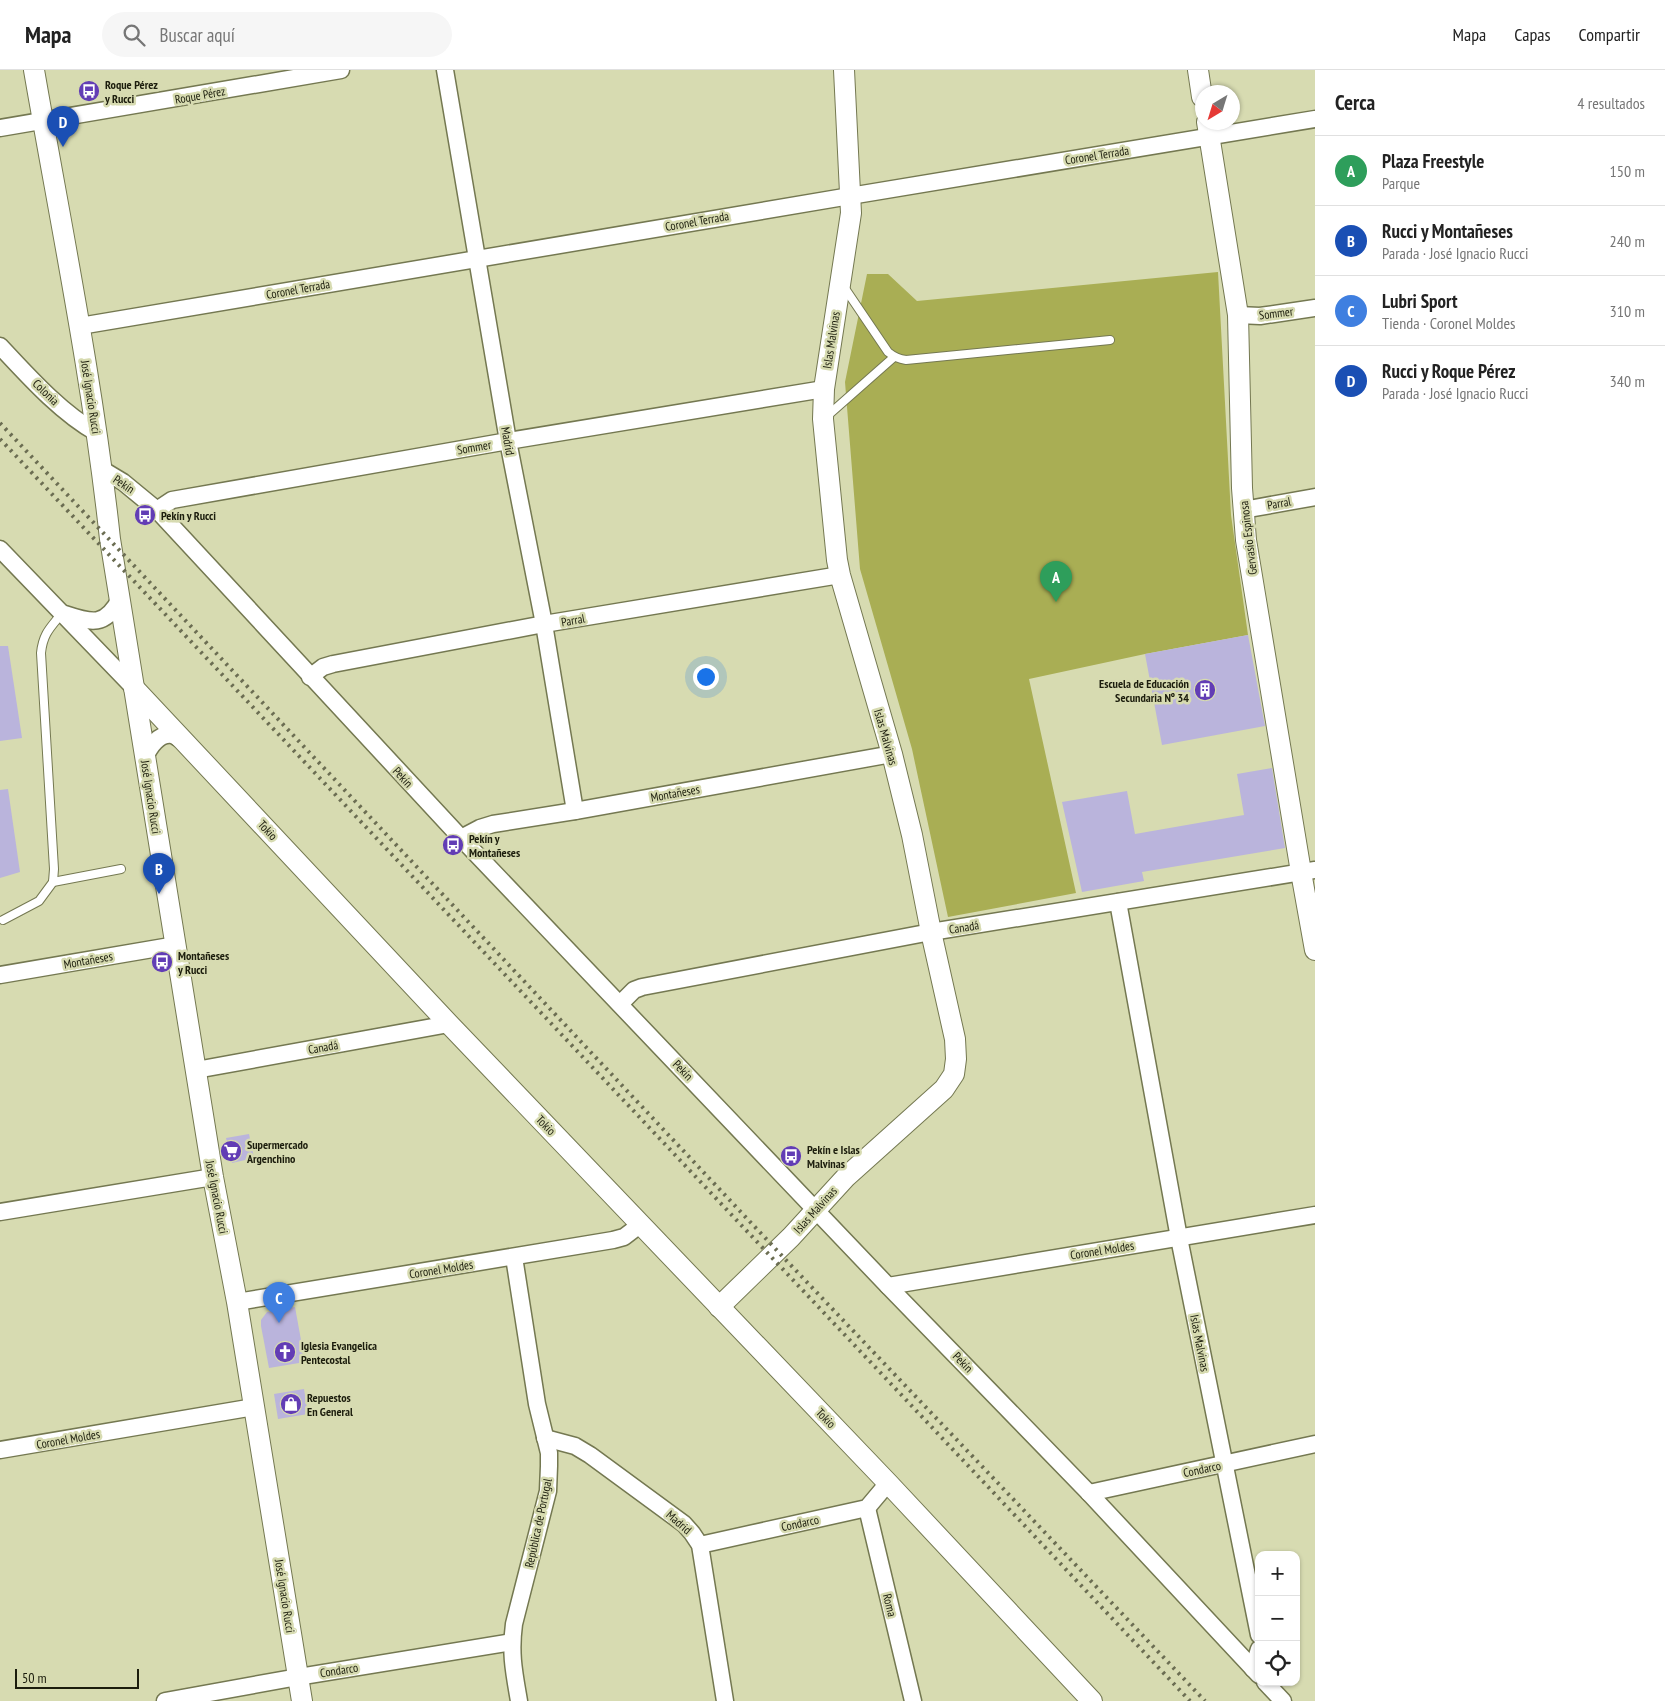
<!DOCTYPE html>
<html lang="es">
<meta charset="utf-8">
<style>
body{margin:0;font-family:"PT Sans Narrow",sans-serif;background:#f6f6f6;color:#222}
.controls{position:absolute;right:15px;bottom:15px;display:grid;overflow:hidden;border-radius:10px;box-shadow:0 1px 4px #0004}
.controls button{width:45px;height:45px;display:grid;place-items:center;padding:0;border:0;border-bottom:1px solid #e0e0e0;background:#fff;color:#222;font:25px sans-serif}
.compass{position:absolute;left:1195px;top:15px;width:45px;height:45px;border-radius:50%;background:#fff;box-shadow:0 1px 4px #0004;rotate:218deg}
.scale{position:absolute;left:15px;bottom:12px;width:124px;box-sizing:border-box;padding-left:5px;border:2px solid #1c1d0d;border-top:0;font-size:14px;line-height:18px;white-space:nowrap;color:#1c1d0d;-webkit-text-stroke:4px #d7dbb1;paint-order:stroke}
.you{position:absolute;left:705px;top:606px;width:18px;height:18px;margin:-12px;border:4px solid #fff;border-radius:50%;background:#1a73e8;box-shadow:0 0 0 8px #1a73e833}
.badge{display:grid;place-items:center;width:32px;height:32px;border-radius:50%;background:#623db5;color:#fff;font-size:16px;font-weight:700}
.pin{position:absolute;translate:-50% -41px;filter:drop-shadow(0 1px 2px #0008)}
.pin::after{content:'';position:absolute;top:26px;width:18px;height:15px;background:inherit;clip-path:polygon(0 0,100% 0,50% 100%)}
.list{margin:0;padding:0;list-style:none}
h2{display:flex;justify-content:space-between;align-items:center;height:65px;margin:0;padding:0 20px;font-size:21px}
h2 small{font-size:16px;font-weight:400;color:#767676}
.list li{display:grid;grid-template-columns:32px 1fr auto;gap:15px;align-items:center;box-sizing:border-box;height:70px;padding:0 20px;border-top:1px solid #e0e0e0}
.list b{display:block;font-size:19px;white-space:nowrap}
.list p{margin:0;font-size:16px;white-space:nowrap;color:#767676}
.list em{font-size:16px;font-style:normal;color:#767676}
.icon{flex:none;width:28px;height:28px;fill:none;stroke:currentColor;stroke-width:2;stroke-linecap:round;stroke-linejoin:round}
.map{position:relative;flex:none;width:1315px;height:1631px;overflow:hidden}
header{display:flex;align-items:center;gap:30px;box-sizing:border-box;height:70px;padding:0 25px;background:#fff;border-bottom:1px solid #e0e0e0}
header strong{font-size:24px}
nav{display:flex;gap:28px;margin-inline-start:auto;font-size:18px}
.search{width:350px;height:45px;background:#f6f6f6;display:flex;align-items:center;gap:12px;box-sizing:border-box;padding:0 18px;border-radius:28px;color:#767676;font-size:19px}
main{display:flex}
aside{flex:1;background:#fff}
.map>svg:first-child{display:block}
</style>
<header>
<strong>Mapa</strong>
<div class="search"><svg class="icon" aria-label="search" viewBox="0 0 24 24"><circle cx="10" cy="10" r="6"/><path d="M15 15l6 6"/></svg>Buscar aquí</div>
<nav><a>Mapa</a><a>Capas</a><a>Compartir</a></nav>
</header>
<main>
<div class="map">
<svg width="1315" height="1631" viewBox="0 0 1315 1631">
<rect width="100%" height="100%" fill="#d7dbb1"/>
<polygon fill="#a9ae54" points="1218,202 1231,445 1248,565 1145,584 1029,609 1076,823 948,847 912,679 860,499 845,312 867,204 888,204 917,231"/>
<g fill="#bab4dc">
<polygon points="1248,565 1265,656 1162,675 1145,584"/>
<polygon points="0,576 8,576 22,668 0,671"/>
<polygon points="1272,698 1285,778 1142,802 1144,811 1082,822 1062,732 1127,721 1135,764 1244,745 1237,704"/>
<polygon points="8,719 20,802 0,808 0,720"/>
<polygon points="249,1064 254,1088 232,1093 226,1068"/>
<polygon points="295,1237 305,1292 269,1298 261,1256 261,1250 267,1242"/>
<polygon points="304,1319 308,1344 278,1349 274,1324"/>
</g>
<g fill="none" stroke-linecap="round" stroke-linejoin="round">
<g stroke="#747851" stroke-width="10">
<g id="service">
<path d="M 844,217 L 888,282 C 894,287 898,289 906,290 L 1110,270"/>
<polyline points="826,347 894,287"/>
<polyline points="53,812 121,799"/>
<path d="M 3,850 L 39,831 L 53,812 L 54,799 L 41,583 C 43,563 51,557 63,542"/>
</g>
</g>
<g stroke="#747851" stroke-width="19">
<g id="minor">
<polyline points="445,0 508,371 544,554 575,741"/>
<polyline points="0,58 341,0"/>
<polyline points="1238,245 1260,246 1315,238"/>
<polyline points="80,256 850,126 1315,49"/>
<path d="M 0,276 C 28,306 61,343 97,363"/>
<polyline points="103,400 123,412 157,440 461,768 888,1216 1089,1423 1259,1605"/>
<polyline points="157,440 172,430 508,371 824,319"/>
<polyline points="1243,440 1315,427"/>
<polyline points="0,479 134,618"/>
<path d="M 65,544 C 92,553 105,557 120,529"/>
<polyline points="310,607 323,597 333,594 544,554 840,505"/>
<path d="M 145,687 C 150,677 158,663 172,665 C 176,666 182,671 186,673"/>
<polyline points="461,768 480,758 493,754 575,741 892,684"/>
<polyline points="1118,832 1179,1168 1259,1565"/>
<polyline points="0,905 176,875"/>
<polyline points="620,934 634,920 642,917 931,862 1315,800"/>
<polyline points="196,1000 449,954"/>
<polyline points="0,1142 213,1107"/>
<path d="M 514,1187 L 537,1334 L 549,1383 L 549,1396 L 548,1421 L 514,1554 C 510,1584 514,1602 519,1631"/>
<polyline points="888,1216 1315,1145"/>
<polyline points="237,1232 613,1170 624,1167 641,1154"/>
<polyline points="545,1368 575,1376 590,1385 684,1454 692,1463 700,1475 725,1631"/>
<polyline points="0,1380 254,1337"/>
<polyline points="1089,1423 1315,1374"/>
<polyline points="867,1438 913,1631"/>
<polyline points="700,1475 867,1438 888,1413"/>
<polyline points="1253,1599 1259,1579"/>
<polyline points="1265,1612 1283,1631"/>
<polyline points="165,1631 298,1607 512,1572"/>
</g>
</g>
<g stroke="#747851" stroke-width="22">
<g id="tertiary">
<path d="M 34,0 C 61,156 93,311 110,469 L 213,1107 L 237,1232 L 302,1631"/>
<polyline points="1198,0 1202,27"/>
<polyline points="1207,52 1238,245 1242,418 1246,470 1301,802 1315,880"/>
<polyline points="134,618 449,954 888,1413 1092,1631"/>
<polyline points="719,1237 791,1167 846,1107 944,1019 954,1004 956,989 955,969 931,862 912,765 892,684 840,505 837,490 823,349 824,319 851,143 844,0"/>
</g>
</g>
<use href="#service" stroke="#fff" stroke-width="8"/>
<use href="#minor" stroke="#fff" stroke-width="16"/>
<use href="#tertiary" stroke="#fff" stroke-width="20"/>
<g stroke="#6b6d52" stroke-width="4" stroke-dasharray="2.5 5" stroke-linecap="butt">
<polyline points="0,353 785,1189 1205,1631"/>
<polyline points="0,369 1190,1631"/>
</g>
</g>
<defs>
<g id="bus-disc" transform="scale(1.125)"><circle r="9.5" fill="#623db5" stroke="#d7dbb1"/><path d="M-5-6H5V4H4V6H2V4H-2V6H-4V4H-5ZM-3.5-4V0h7V-4ZM-3.5 1.2v1.5H-2V1.2ZM2 1.2v1.5H3.5V1.2Z" fill="#fff"/></g>
<g id="building-disc" transform="scale(1.125)"><circle r="9.5" fill="#623db5" stroke="#d7dbb1"/><path d="M-4-6H4V6H1V3H-1V6H-4ZM-2.5-4.3h1.7v1.8h-1.7ZM.8-4.3h1.7v1.8H.8ZM-2.5-1h1.7V.8h-1.7ZM.8-1h1.7V.8H.8Z" fill="#fff"/></g>
<g id="supermarket-disc" transform="scale(1.125)"><circle r="9.5" fill="#623db5" stroke="#d7dbb1"/><path d="M-6-5.5h2.5l.6 2H6L4.5 2H-2.5L-4.4-4H-6ZM-1.5 3.2a1.3 1.3 0 1 0 .1 0ZM3 3.2a1.3 1.3 0 1 0 .1 0Z" fill="#fff"/></g>
<g id="church-disc" transform="scale(1.125)"><circle r="9.5" fill="#623db5" stroke="#d7dbb1"/><path d="M-1.2-6h2.4v3.5h3.3v2.4h-3.3V6h-2.4V-.1h-3.3v-2.4h3.3Z" fill="#fff"/></g>
<g id="shop-disc" transform="scale(1.125)"><circle r="9.5" fill="#623db5" stroke="#d7dbb1"/><path d="M-5-2.5h2.3a2.7 3.5 0 0 1 5.4 0H5L5.5 6h-11ZM-1.5-2.5h3a1.5 2.3 0 0 0-3 0Z" fill="#fff"/></g>
</defs>
<g fill-rule="evenodd">
<use href="#bus-disc" x="89" y="21"/>
<use href="#bus-disc" x="145" y="445"/>
<use href="#building-disc" x="1205" y="620"/>
<use href="#bus-disc" x="453" y="775"/>
<use href="#bus-disc" x="162" y="892"/>
<use href="#supermarket-disc" x="231" y="1081"/>
<use href="#bus-disc" x="791" y="1086"/>
<use href="#church-disc" x="285" y="1282"/>
<use href="#shop-disc" x="291" y="1334"/>
</g>
<g text-anchor="middle" dominant-baseline="central" stroke-width="5" stroke-linejoin="round" paint-order="stroke">
<g font-size="12" font-weight="bold" fill="#1c1d0d" stroke="#d7dbb1" text-anchor="start">
<text x="105" y="14">Roque Pérez<tspan x="105" dy="14">y Rucci</tspan></text>
<text x="161" y="445">Pekín y Rucci</text>
<text x="1189" y="613" text-anchor="end">Escuela de Educación<tspan x="1189" dy="14">Secundaria Nº 34</tspan></text>
<text x="469" y="768">Pekín y<tspan x="469" dy="14">Montañeses</tspan></text>
<text x="178" y="885">Montañeses<tspan x="178" dy="14">y Rucci</tspan></text>
<text x="247" y="1074">Supermercado<tspan x="247" dy="14">Argenchino</tspan></text>
<text x="807" y="1079">Pekín e Islas<tspan x="807" dy="14">Malvinas</tspan></text>
<text x="301" y="1275">Iglesia Evangelica<tspan x="301" dy="14">Pentecostal</tspan></text>
<text x="307" y="1327">Repuestos<tspan x="307" dy="14">En General</tspan></text>
</g>
<g font-size="12" fill="#1c1d0d" stroke="#d7dbb1">
<text transform="translate(200 25) rotate(-10)">Roque Pérez</text>
<text transform="translate(1097 85) rotate(-9)">Coronel Terrada</text>
<text transform="translate(697 151) rotate(-10)">Coronel Terrada</text>
<text transform="translate(298 219) rotate(-10)">Coronel Terrada</text>
<text transform="translate(1276 243) rotate(-7)">Sommer</text>
<text transform="translate(831 270) rotate(-81)">Islas Malvinas</text>
<text transform="translate(46 322) rotate(44)">Colonia</text>
<text transform="translate(91 327) rotate(81)">José Ignacio Rucci</text>
<text transform="translate(508 371) rotate(80)">Madrid</text>
<text transform="translate(474 377) rotate(-10)">Sommer</text>
<text transform="translate(124 414) rotate(34)">Pekín</text>
<text transform="translate(1279 433) rotate(-10)">Parral</text>
<text transform="translate(1248 468) rotate(-97)">Gervasio Espinosa</text>
<text transform="translate(573 550) rotate(-10)">Parral</text>
<text transform="translate(886 667) rotate(74)">Islas Malvinas</text>
<text transform="translate(403 707) rotate(47)">Pekín</text>
<text transform="translate(675 723) rotate(-10)">Montañeses</text>
<text transform="translate(151 727) rotate(81)">José Ignacio Rucci</text>
<text transform="translate(268 760) rotate(47)">Tokio</text>
<text transform="translate(964 857) rotate(-9)">Canadá</text>
<text transform="translate(88 890) rotate(-10)">Montañeses</text>
<text transform="translate(323 977) rotate(-10)">Canadá</text>
<text transform="translate(683 1000) rotate(46)">Pekín</text>
<text transform="translate(546 1055) rotate(46)">Tokio</text>
<text transform="translate(217 1127) rotate(79)">José Ignacio Rucci</text>
<text transform="translate(815 1140) rotate(-48)">Islas Malvinas</text>
<text transform="translate(1102 1180) rotate(-9)">Coronel Moldes</text>
<text transform="translate(441 1199) rotate(-9)">Coronel Moldes</text>
<text transform="translate(1200 1273) rotate(79)">Islas Malvinas</text>
<text transform="translate(963 1292) rotate(46)">Pekín</text>
<text transform="translate(826 1348) rotate(46)">Tokio</text>
<text transform="translate(68 1369) rotate(-10)">Coronel Moldes</text>
<text transform="translate(1202 1399) rotate(-12)">Condarco</text>
<text transform="translate(679 1452) rotate(41)">Madrid</text>
<text transform="translate(538 1453) rotate(-78)">República de Portugal</text>
<text transform="translate(800 1453) rotate(-12)">Condarco</text>
<text transform="translate(285 1526) rotate(81)">José Ignacio Rucci</text>
<text transform="translate(890 1535) rotate(76)">Roma</text>
<text transform="translate(339 1600) rotate(-9)">Condarco</text>
</g>
</g>
</svg>
<div class="controls">
<button>+</button>
<button>−</button>
<button><svg class="icon" aria-label="locate" viewBox="0 0 24 24"><circle cx="12" cy="12" r="6"/><path d="M12 2v4M12 18v4M2 12h4M18 12h4"/></svg></button>
</div>
<svg class="compass" viewBox="-18 -18 36 36"><path d="M0-13l5 13h-10z" fill="#e53935"/><path d="M0 13l5-13h-10z" fill="#767676"/></svg>
<div class="scale">50 m</div>
<div class="you"></div>
<div class="pin badge" style="left:1056px;top:532px;background:#2e9e5b">A</div>
<div class="pin badge" style="left:159px;top:824px;background:#1a4fb4">B</div>
<div class="pin badge" style="left:279px;top:1253px;background:#3f7fe0">C</div>
<div class="pin badge" style="left:63px;top:77px;background:#1a4fb4">D</div>
</div>
<aside>
<h2>Cerca<small>4 resultados</small></h2>
<ul class="list">
<li><span class="badge" style="background:#2e9e5b">A</span><div><b>Plaza Freestyle</b><p>Parque</p></div><em>150 m</em></li>
<li><span class="badge" style="background:#1a4fb4">B</span><div><b>Rucci y Montañeses</b><p>Parada · José Ignacio Rucci</p></div><em>240 m</em></li>
<li><span class="badge" style="background:#3f7fe0">C</span><div><b>Lubri Sport</b><p>Tienda · Coronel Moldes</p></div><em>310 m</em></li>
<li><span class="badge" style="background:#1a4fb4">D</span><div><b>Rucci y Roque Pérez</b><p>Parada · José Ignacio Rucci</p></div><em>340 m</em></li>
</ul>
</aside>
</main>
